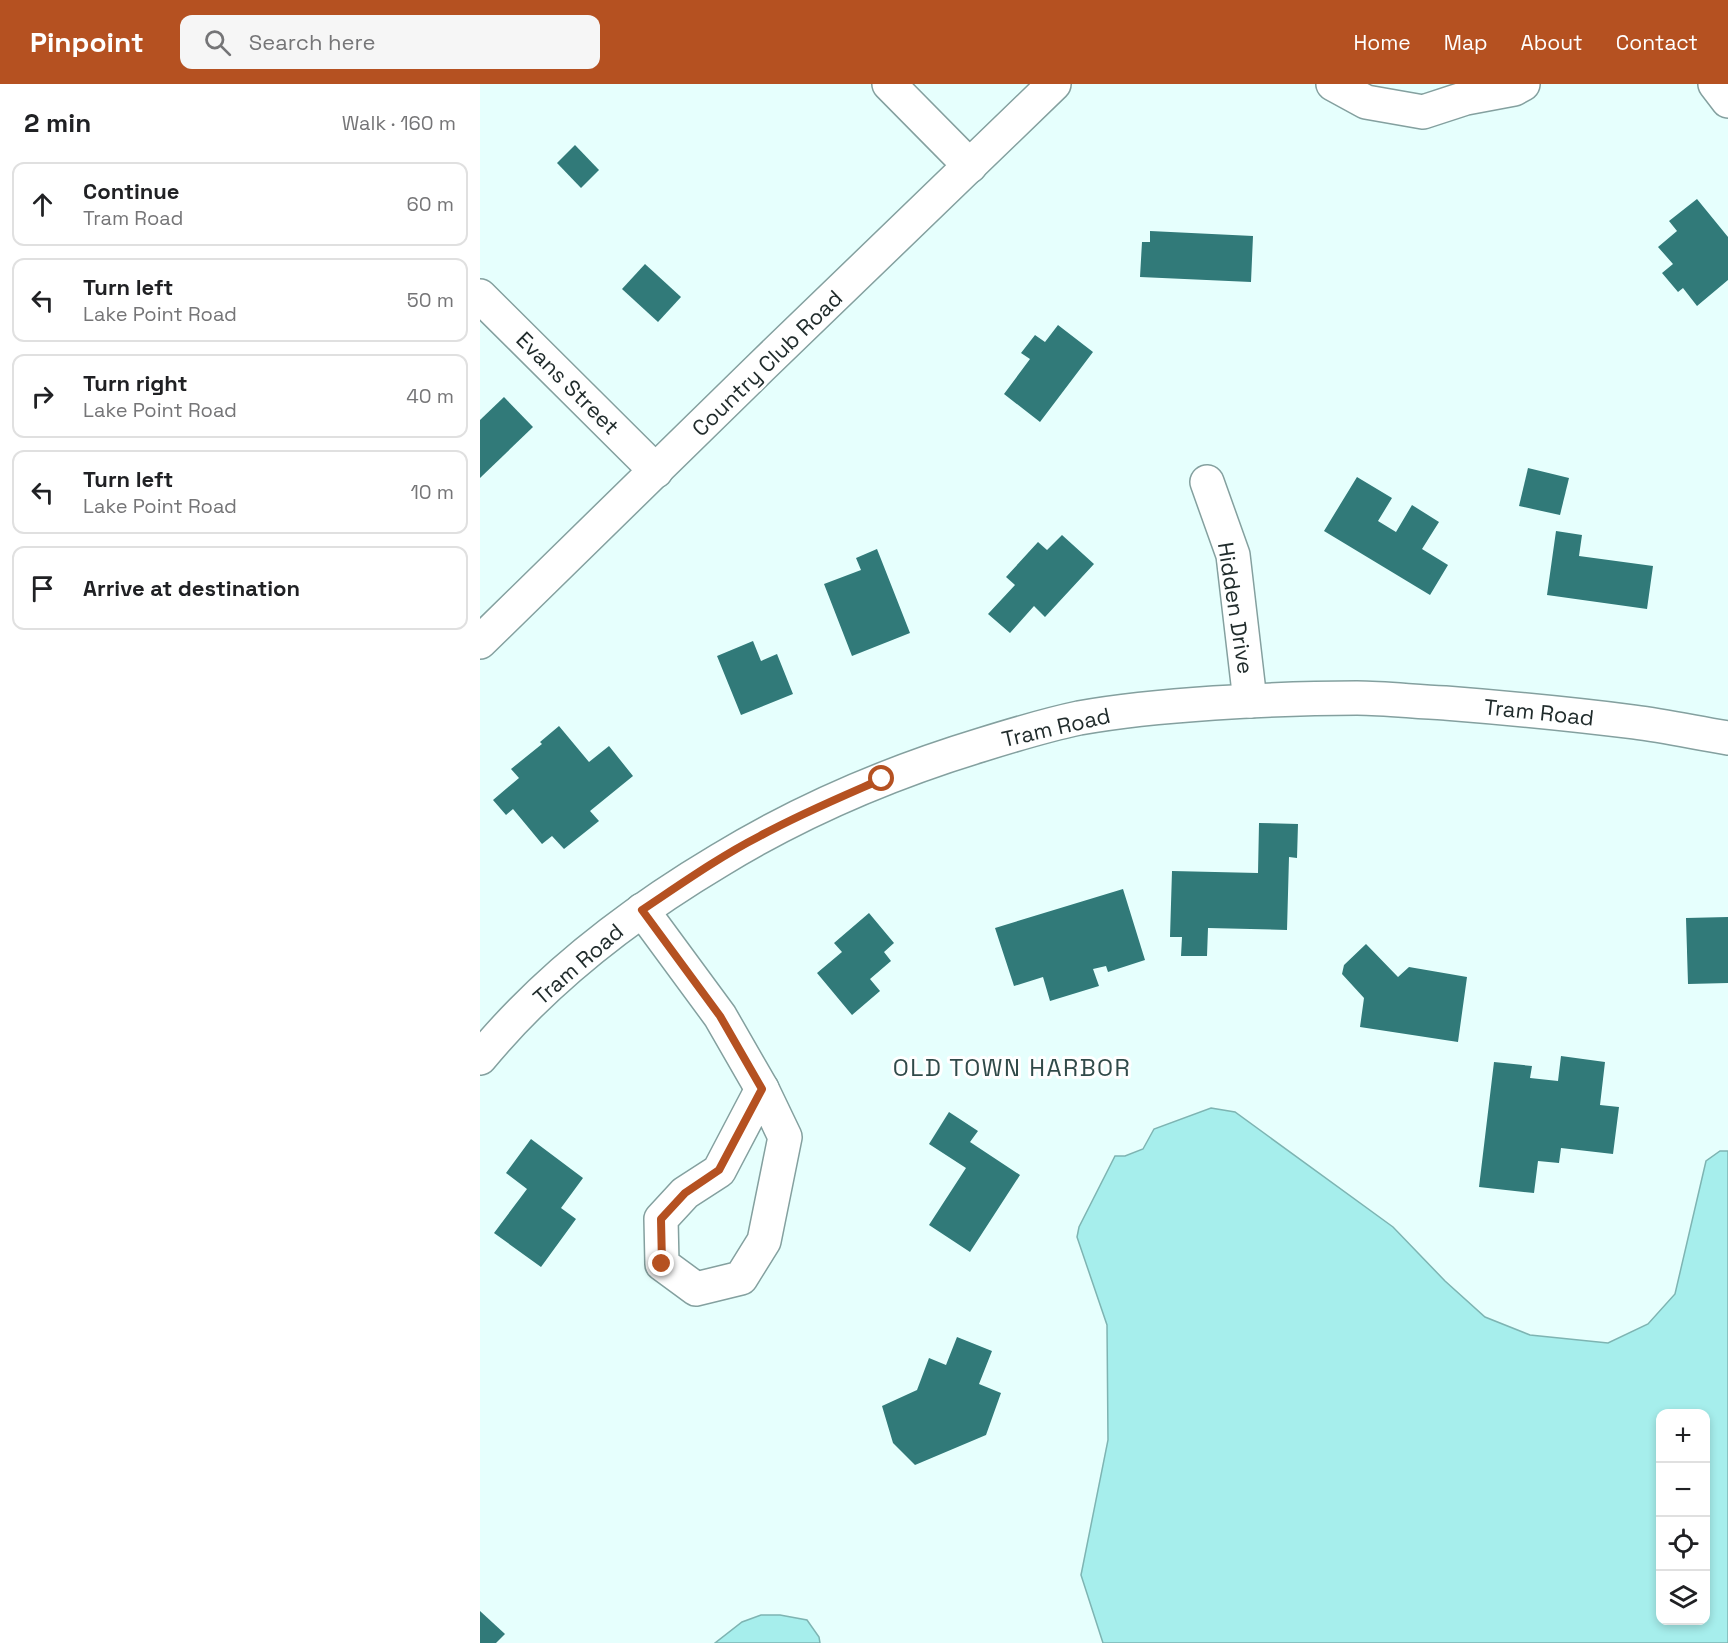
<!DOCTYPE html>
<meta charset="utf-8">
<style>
body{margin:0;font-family:"Space Grotesk",sans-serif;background:#f6f6f6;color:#202124}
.controls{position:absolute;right:18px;bottom:18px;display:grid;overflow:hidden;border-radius:12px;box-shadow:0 3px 9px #0003}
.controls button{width:54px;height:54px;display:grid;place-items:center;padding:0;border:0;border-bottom:2px solid #e0e0e0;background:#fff;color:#202124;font:30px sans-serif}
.stop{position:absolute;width:18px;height:18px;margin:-14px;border:4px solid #b55121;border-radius:50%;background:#fff}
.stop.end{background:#b55121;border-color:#fff;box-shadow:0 2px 6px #0008}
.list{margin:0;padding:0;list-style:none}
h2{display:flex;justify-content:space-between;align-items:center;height:78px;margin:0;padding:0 24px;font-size:26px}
h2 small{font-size:20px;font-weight:400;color:#757577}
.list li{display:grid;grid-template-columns:39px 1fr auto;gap:18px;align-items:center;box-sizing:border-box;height:84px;margin:0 12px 12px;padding:0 12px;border:2px solid #e0e0e0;border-radius:12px}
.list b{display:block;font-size:22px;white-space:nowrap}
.list p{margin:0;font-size:20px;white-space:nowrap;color:#757577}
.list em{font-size:20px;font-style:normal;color:#757577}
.icon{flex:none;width:33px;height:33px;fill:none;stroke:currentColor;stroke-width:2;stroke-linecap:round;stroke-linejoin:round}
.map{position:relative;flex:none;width:1248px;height:1559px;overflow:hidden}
header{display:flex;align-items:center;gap:36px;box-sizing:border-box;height:84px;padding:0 30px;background:#b55121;color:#fff}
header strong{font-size:28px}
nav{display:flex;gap:33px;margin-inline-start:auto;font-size:21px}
.search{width:420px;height:54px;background:#f6f6f6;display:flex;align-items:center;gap:15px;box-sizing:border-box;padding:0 21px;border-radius:12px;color:#757577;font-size:22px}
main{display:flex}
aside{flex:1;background:#fff}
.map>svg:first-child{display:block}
</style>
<header>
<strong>Pinpoint</strong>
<div class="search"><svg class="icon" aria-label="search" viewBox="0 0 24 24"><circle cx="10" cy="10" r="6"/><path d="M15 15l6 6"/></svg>Search here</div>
<nav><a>Home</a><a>Map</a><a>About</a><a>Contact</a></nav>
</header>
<main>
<aside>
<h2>2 min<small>Walk · 160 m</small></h2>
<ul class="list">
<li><svg class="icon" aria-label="ahead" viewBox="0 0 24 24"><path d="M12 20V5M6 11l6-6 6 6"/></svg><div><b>Continue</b><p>Tram Road</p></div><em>60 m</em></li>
<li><svg class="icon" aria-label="left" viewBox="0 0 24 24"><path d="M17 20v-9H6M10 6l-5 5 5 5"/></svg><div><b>Turn left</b><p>Lake Point Road</p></div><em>50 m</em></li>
<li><svg class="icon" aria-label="right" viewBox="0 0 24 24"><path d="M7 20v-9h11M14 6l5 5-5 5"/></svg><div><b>Turn right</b><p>Lake Point Road</p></div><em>40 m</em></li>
<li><svg class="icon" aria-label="left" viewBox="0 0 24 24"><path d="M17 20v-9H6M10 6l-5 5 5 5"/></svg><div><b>Turn left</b><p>Lake Point Road</p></div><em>10 m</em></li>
<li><svg class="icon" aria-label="arrive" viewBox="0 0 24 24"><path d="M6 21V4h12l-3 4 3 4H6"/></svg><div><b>Arrive at destination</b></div></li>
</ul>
</aside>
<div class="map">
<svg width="1248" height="1559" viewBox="0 0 1248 1559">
<rect width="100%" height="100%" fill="#e6fffd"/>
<g fill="#a6eeec" stroke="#7eb4b2" stroke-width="1.5" fill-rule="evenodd">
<path d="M 731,1024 L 755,1028 L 913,1143 L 965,1197 L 1005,1233 L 1050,1251 L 1128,1259 L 1168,1240 L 1195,1210 L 1226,1077 L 1240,1067 L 1248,1067 L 1248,1559 L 623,1559 L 601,1491 L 628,1356 L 627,1241 L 597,1153 L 599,1143 L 635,1072 L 645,1072 L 663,1065 L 674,1045 ZM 1180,1330 L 1226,1330 L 1226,1536 L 1180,1536 Z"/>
<polygon points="281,1531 300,1531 327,1536 339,1553 340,1559 235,1559 262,1538"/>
</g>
<g fill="#317a79">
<polygon points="95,61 119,86 101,104 77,79"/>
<polygon points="1217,115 1248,153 1248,196 1217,222 1203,204 1198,208 1182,189 1193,180 1178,163 1197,147 1189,137"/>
<polygon points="670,147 773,152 771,198 660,193 662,158 670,158"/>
<polygon points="165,180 201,213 178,238 142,205"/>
<polygon points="578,241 613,268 560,338 524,310 550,275 541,269 555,251 565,258"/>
<polygon points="24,313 53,343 0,394 0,336"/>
<polygon points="1048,384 1089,394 1080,431 1039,422"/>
<polygon points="877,393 912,414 898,437 916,448 932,421 959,438 942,465 968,481 950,511 844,447"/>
<polygon points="1076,447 1102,451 1099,472 1173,482 1167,525 1067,511"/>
<polygon points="582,451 614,480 565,533 554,522 530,549 508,530 535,501 526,493 558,458 567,466"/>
<polygon points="397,465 430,549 372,572 344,500 381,486 376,474"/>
<polygon points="273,557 281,577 297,570 313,610 261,631 237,572"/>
<polygon points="79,642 109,678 129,662 153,692 110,727 119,737 84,765 72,752 62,760 33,725 26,731 13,716 39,694 31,685 62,660 60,658"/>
<polygon points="779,739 818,740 817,774 809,773 807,846 728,844 727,872 701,872 702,853 690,853 692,787 778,789"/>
<polygon points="643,805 665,876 628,888 626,882 613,885 619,902 570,917 563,893 534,902 515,844"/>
<polygon points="389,829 414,859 404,868 411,877 390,895 400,907 372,931 337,889 362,868 354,859"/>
<polygon points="1248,833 1248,899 1208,900 1206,834"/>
<polygon points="886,860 918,893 929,883 987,893 978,958 880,943 884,914 862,890 864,881"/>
<polygon points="1081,972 1125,978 1120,1021 1139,1023 1133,1070 1081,1064 1079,1079 1058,1077 1054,1109 999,1103 1014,978 1052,982 1050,994 1078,997"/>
<polygon points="469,1028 498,1047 490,1058 540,1091 490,1168 449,1141 486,1084 449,1060"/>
<polygon points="51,1055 103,1094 81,1124 96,1135 61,1183 14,1149 47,1105 26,1089"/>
<polygon points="477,1253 512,1267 499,1300 521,1309 506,1351 435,1381 413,1359 402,1322 437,1306 449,1274 466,1281"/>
<polygon points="0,1527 25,1550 16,1559 0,1559"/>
</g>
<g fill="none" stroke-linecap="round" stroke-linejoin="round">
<g stroke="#84a09f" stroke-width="36">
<g id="minor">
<polyline points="409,0 490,82"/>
<polyline points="853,0 886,18 943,28 986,14 1034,5 1043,0"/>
<polyline points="1235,0 1248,17"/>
<polyline points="0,212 176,387"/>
<polyline points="727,398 753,471 770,617"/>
<polyline points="0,558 281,283 574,0"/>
<polyline points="162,826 240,932 282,1005"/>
<path d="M 0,974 C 66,894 151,829 240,776 C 322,726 409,689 501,661 C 533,651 566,641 599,634 C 644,626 689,622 734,619 C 781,616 829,614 877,614 C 906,614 936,618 965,619 C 1028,624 1091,630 1154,638 C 1186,642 1217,649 1248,654"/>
<polygon points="282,1005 305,1053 284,1157 261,1194 216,1205 182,1180 181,1135 205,1109 239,1087"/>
</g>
</g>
<use href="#minor" stroke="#fff" stroke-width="33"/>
</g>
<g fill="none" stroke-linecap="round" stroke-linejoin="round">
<path stroke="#b55121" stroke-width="8" d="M 182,1180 L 181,1135 L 205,1109 L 239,1086 L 282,1005 L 240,932 L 162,826 C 201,800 239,773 280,752 C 320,730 361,713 402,695"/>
</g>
<g text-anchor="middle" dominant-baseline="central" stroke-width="6" stroke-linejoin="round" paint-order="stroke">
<g font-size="22" fill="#212c2c" stroke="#fff">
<text transform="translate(287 279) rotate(-44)">Country Club Road</text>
<text transform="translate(88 299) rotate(45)">Evans Street</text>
<text transform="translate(756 524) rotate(81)">Hidden Drive</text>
<text transform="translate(1059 628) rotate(6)">Tram Road</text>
<text transform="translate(576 643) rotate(-13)">Tram Road</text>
<text transform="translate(98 880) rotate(-41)">Tram Road</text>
</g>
<g font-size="24" letter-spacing="1.5" fill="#304a49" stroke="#fff">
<text x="532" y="983">OLD TOWN HARBOR</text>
</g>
</g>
</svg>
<div class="controls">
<button>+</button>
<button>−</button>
<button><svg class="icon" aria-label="locate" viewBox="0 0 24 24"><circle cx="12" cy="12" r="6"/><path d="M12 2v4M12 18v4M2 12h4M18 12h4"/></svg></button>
<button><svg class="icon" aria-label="layers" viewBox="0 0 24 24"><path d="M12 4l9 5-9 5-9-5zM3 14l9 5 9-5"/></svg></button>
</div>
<div class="stop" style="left:402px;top:695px"></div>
<div class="stop end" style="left:182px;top:1180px"></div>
</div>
</main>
